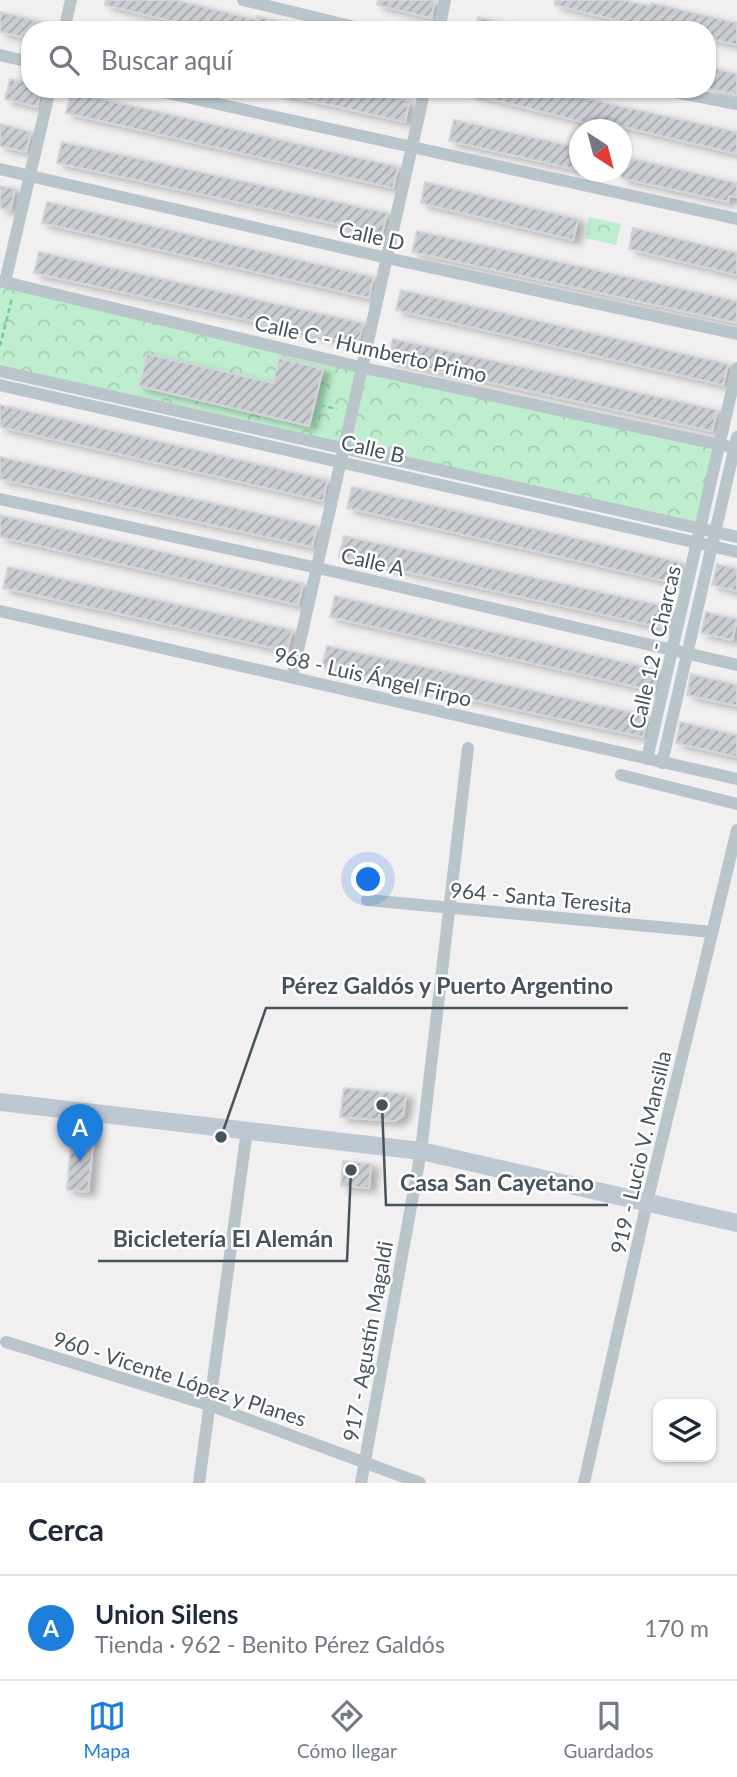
<!DOCTYPE html>
<html lang="es">
<meta charset="utf-8">
<style>
body{margin:0;font-family:Lato,sans-serif;background:#f2f2f3;color:#1f2937}
.controls{position:absolute;right:21px;bottom:21px;display:grid;overflow:hidden;border-radius:14px;box-shadow:0 2px 5px #0004}
.controls button{width:63px;height:63px;display:grid;place-items:center;padding:0;border:0;border-bottom:2px solid #e0e1e3;background:#fff;color:#1f2937;font:35px sans-serif}
.compass{position:absolute;left:569px;top:119px;width:63px;height:63px;border-radius:50%;background:#fff;box-shadow:0 2px 5px #0004;rotate:144deg}
.you{position:absolute;left:369px;top:880px;width:24px;height:24px;margin:-18px;border:5px solid #fff;border-radius:50%;background:#1a73e8;box-shadow:0 0 0 10px #1a73e833}
.badge{display:grid;place-items:center;width:46px;height:46px;border-radius:50%;background:#1e7edc;color:#fff;font-size:23px;font-weight:700}
.pin{position:absolute;translate:-50% -58px;filter:drop-shadow(0 2px 4px #0008)}
.pin::after{content:'';position:absolute;top:37px;width:24px;height:21px;background:inherit;clip-path:polygon(0 0,100% 0,50% 100%)}
.list{margin:0;padding:0;list-style:none}
h2{display:flex;justify-content:space-between;align-items:center;height:91px;margin:0;padding:0 28px;font-size:30px}
h2 small{font-size:23px;font-weight:400;color:#747a83}
.list li{display:grid;grid-template-columns:46px 1fr auto;gap:21px;align-items:center;box-sizing:border-box;height:105px;padding:0 28px;border-top:2px solid #e0e1e3}
.list b{display:block;font-size:26px;white-space:nowrap}
.list p{margin:0;font-size:23px;white-space:nowrap;color:#747a83}
.list em{font-size:23px;font-style:normal;color:#747a83}
.icon{flex:none;width:38px;height:38px;fill:none;stroke:currentColor;stroke-width:2;stroke-linecap:round;stroke-linejoin:round}
.map{position:relative;flex:none;width:737px;height:1483px;overflow:hidden}
.search{position:absolute;background:#fff;box-shadow:0 2px 5px #0004;left:21px;right:21px;top:21px;height:77px;display:flex;align-items:center;gap:18px;box-sizing:border-box;padding:0 24px;border-radius:28px;color:#747a83;font-size:26px}
.sheet{height:196px;background:#fff}
nav{display:flex;justify-content:space-around;align-items:center;box-sizing:border-box;height:98px;border-top:2px solid #e0e1e3;background:#fff;font-size:19px;color:#747a83}
nav a{display:grid;justify-items:center;gap:4px}
nav .on{color:#1e7edc}
.map>svg:first-child{display:block}
</style>
<div class="map">
<svg width="737" height="1483" viewBox="0 0 737 1483">
<defs>
<pattern id="park-crowns" width="20" height="18" patternUnits="userSpaceOnUse" patternTransform="scale(1.75)"><rect width="20" height="18" fill="#beeecd"/><path d="M2 6a3 3 0 1 1 6 0M12 15a3 3 0 1 1 6 0" fill="none" stroke="#a5ceb2"/></pattern>
<pattern id="building-hatch" width="6" height="6" patternUnits="userSpaceOnUse" patternTransform="scale(1.75)"><rect width="6" height="6" fill="#c9ccd1"/><path d="M-1 1l2-2M0 6l6-6M5 7l2-2" fill="none" stroke="#a5a8ad"/></pattern>
<filter id="shadow"><feDropShadow dx="7" dy="4" stdDeviation="3.5" flood-color="#0004"/></filter>
</defs>
<rect width="100%" height="100%" fill="#f1efef"/>
<g fill="url(#park-crowns)">
<polygon points="589,217 621,224 616,245 585,238"/>
<polygon points="0,281 721,445 701,529 0,371"/>
</g>
<g fill="url(#building-hatch)" stroke="#d3d5da" stroke-width="2" filter="url(#shadow)">
<polygon points="106,0 175,0 257,20 257,16 294,25 293,30 208,30 105,5"/>
<polygon points="378,0 435,0 431,18 377,5"/>
<polygon points="555,0 622,0 650,6 651,3 737,23 737,45 707,38 707,30 673,30 636,21 635,25 555,5"/>
<polygon points="0,12 55,25 55,30 30,30 30,39 0,32"/>
<polygon points="478,17 513,25 513,30 475,30"/>
<polygon points="707,67 737,74 737,95 707,88"/>
<polygon points="10,79 30,83 30,89 41,89 37,107 5,99"/>
<polygon points="281,89 352,89 409,101 405,122 280,94"/>
<polygon points="471,89 542,89 737,132 737,154 611,124 610,128 579,121 470,94"/>
<polygon points="71,92 398,167 393,188 66,113"/>
<polygon points="454,120 579,148 579,170 449,141"/>
<polygon points="0,124 31,132 26,152 0,146"/>
<polygon points="62,142 387,213 382,234 57,163"/>
<polygon points="621,156 737,183 737,197 729,196 728,202 621,178"/>
<polygon points="425,182 578,219 573,240 421,203"/>
<polygon points="0,186 15,189 10,210 0,208"/>
<polygon points="47,202 373,277 369,298 42,223"/>
<polygon points="633,228 737,253 737,275 629,249"/>
<polygon points="417,231 737,301 737,323 412,252"/>
<polygon points="39,252 363,323 358,344 34,273"/>
<polygon points="401,290 728,364 723,385 396,310"/>
<polygon points="393,339 717,410 712,431 388,360"/>
<polygon points="147,354 273,383 279,358 323,369 309,426 139,386"/>
<polygon points="0,405 327,480 323,501 0,427"/>
<polygon points="0,457 317,526 312,547 0,479"/>
<polygon points="352,487 679,562 674,583 347,508"/>
<polygon points="0,515 303,584 298,605 0,537"/>
<polygon points="344,536 668,607 664,628 339,557"/>
<polygon points="717,564 737,569 737,591 712,585"/>
<polygon points="8,567 292,630 287,651 3,588"/>
<polygon points="335,596 658,670 654,691 330,617"/>
<polygon points="706,612 737,619 732,640 701,633"/>
<polygon points="327,646 648,716 643,737 322,667"/>
<polygon points="691,674 737,685 737,706 687,695"/>
<polygon points="680,722 737,735 737,757 676,743"/>
<polygon points="344,1088 406,1094 403,1116 395,1121 340,1117"/>
<polygon points="72,1132 94,1134 88,1192 67,1190"/>
<polygon points="343,1161 371,1164 369,1188 341,1186"/>
</g>
<g fill="none" stroke-linecap="round" stroke-linejoin="round">
<g stroke="#77cb9c" stroke-width="2.5" stroke-dasharray="5 3.5" stroke-linecap="butt">
<polyline points="0,346 12,298"/>
<polyline points="320,405 337,409"/>
<polyline points="315,428 328,373"/>
</g>
<g stroke="#bac4cb" stroke-width="12">
<polyline points="243,0 367,30"/>
<polyline points="64,30 71,0"/>
<polyline points="439,30 445,0"/>
<polyline points="0,55 30,62"/>
<polyline points="150,89 737,219"/>
<polyline points="660,89 737,104"/>
<polyline points="0,169 387,258 737,334"/>
<polyline points="0,281 364,368 735,448"/>
<polyline points="5,282 50,89"/>
<polyline points="0,371 737,537"/>
<polyline points="0,385 737,552"/>
<polyline points="0,499 318,568 737,665"/>
<polyline points="0,611 737,779"/>
<polyline points="292,677 425,89"/>
<polyline points="647,759 737,368"/>
<polyline points="662,763 737,437"/>
<polyline points="621,775 737,804"/>
<polyline points="367,900 712,932"/>
<polyline points="6,1342 209,1405 420,1483"/>
<polyline points="199,1483 247,1130"/>
<polyline points="361,1483 421,1151 468,748"/>
<polyline points="584,1483 647,1202 737,830"/>
</g>
<polyline stroke="#bdc8d2" stroke-width="18" points="0,1102 421,1151 737,1223"/>
</g>
<g text-anchor="middle" dominant-baseline="central" stroke-width="5" stroke-linejoin="round" paint-order="stroke">
<g font-size="21" fill="#47535c" stroke="#fff">
<text transform="translate(372 235) rotate(13)">Calle D</text>
<text transform="translate(371 348) rotate(13)">Calle C - Humberto Primo</text>
<text transform="translate(373 448) rotate(13)">Calle B</text>
<text transform="translate(373 561) rotate(13)">Calle A</text>
<text transform="translate(654 647) rotate(-77)">Calle 12 - Charcas</text>
<text transform="translate(373 676) rotate(13)">968 - Luis Ángel Firpo</text>
<text transform="translate(541 897) rotate(5)">964 - Santa Teresita</text>
<text transform="translate(640 1152) rotate(-77)">919 - Lucio V. Mansilla</text>
<text transform="translate(367 1341) rotate(-80)">917 - Agustín Magaldi</text>
<text transform="translate(180 1378) rotate(18)">960 - Vicente López y Planes</text>
</g>
</g>
<path fill="none" stroke="#47535c" stroke-width="2.5" d="M221 1137L266 1008H628M382 1105L386 1205H608M351 1170L347 1261H98"/>
<g fill="#47535c" stroke="#fff" stroke-width="2.5">
<circle cx="221" cy="1137" r="7"/>
<circle cx="382" cy="1105" r="7"/>
<circle cx="351" cy="1170" r="7"/>
</g>
<g font-size="23" text-anchor="middle" font-weight="bold" fill="#47535c" stroke="#fff" stroke-width="5" stroke-linejoin="round" paint-order="stroke">
<text x="447" y="994">Pérez Galdós y Puerto Argentino</text>
<text x="497" y="1191">Casa San Cayetano</text>
<text x="223" y="1247">Bicicletería El Alemán</text>
</g>
</svg>
<div class="controls">
<button><svg class="icon" aria-label="layers" viewBox="0 0 24 24"><path d="M12 4l9 5-9 5-9-5zM3 14l9 5 9-5"/></svg></button>
</div>
<svg class="compass" viewBox="-18 -18 36 36"><path d="M0-13l5 13h-10z" fill="#e53935"/><path d="M0 13l5-13h-10z" fill="#747a83"/></svg>
<div class="you"></div>
<div class="pin badge" style="left:80px;top:1162px">A</div>
<div class="search"><svg class="icon" aria-label="search" viewBox="0 0 24 24"><circle cx="10" cy="10" r="6"/><path d="M15 15l6 6"/></svg>Buscar aquí</div>
</div>
<section class="sheet">
<h2>Cerca<small></small></h2>
<ul class="list">
<li><span class="badge">A</span><div><b>Union Silens</b><p>Tienda · 962 - Benito Pérez Galdós</p></div><em>170 m</em></li>
</ul>
</section>
<nav>
<a class="on"><svg class="icon" aria-label="map" viewBox="0 0 24 24"><path d="M3 6l6-2 6 2 6-2v14l-6 2-6-2-6 2zM9 4v14M15 6v14"/></svg>Mapa</a>
<a><svg class="icon" aria-label="directions" viewBox="0 0 24 24"><path d="M12 3l9 9-9 9-9-9zM9 14v-3h6M13 9l2 2-2 2"/></svg>Cómo llegar</a>
<a><svg class="icon" aria-label="saved" viewBox="0 0 24 24"><path d="M7 4h10v16l-5-4-5 4z"/></svg>Guardados</a>
</nav>
